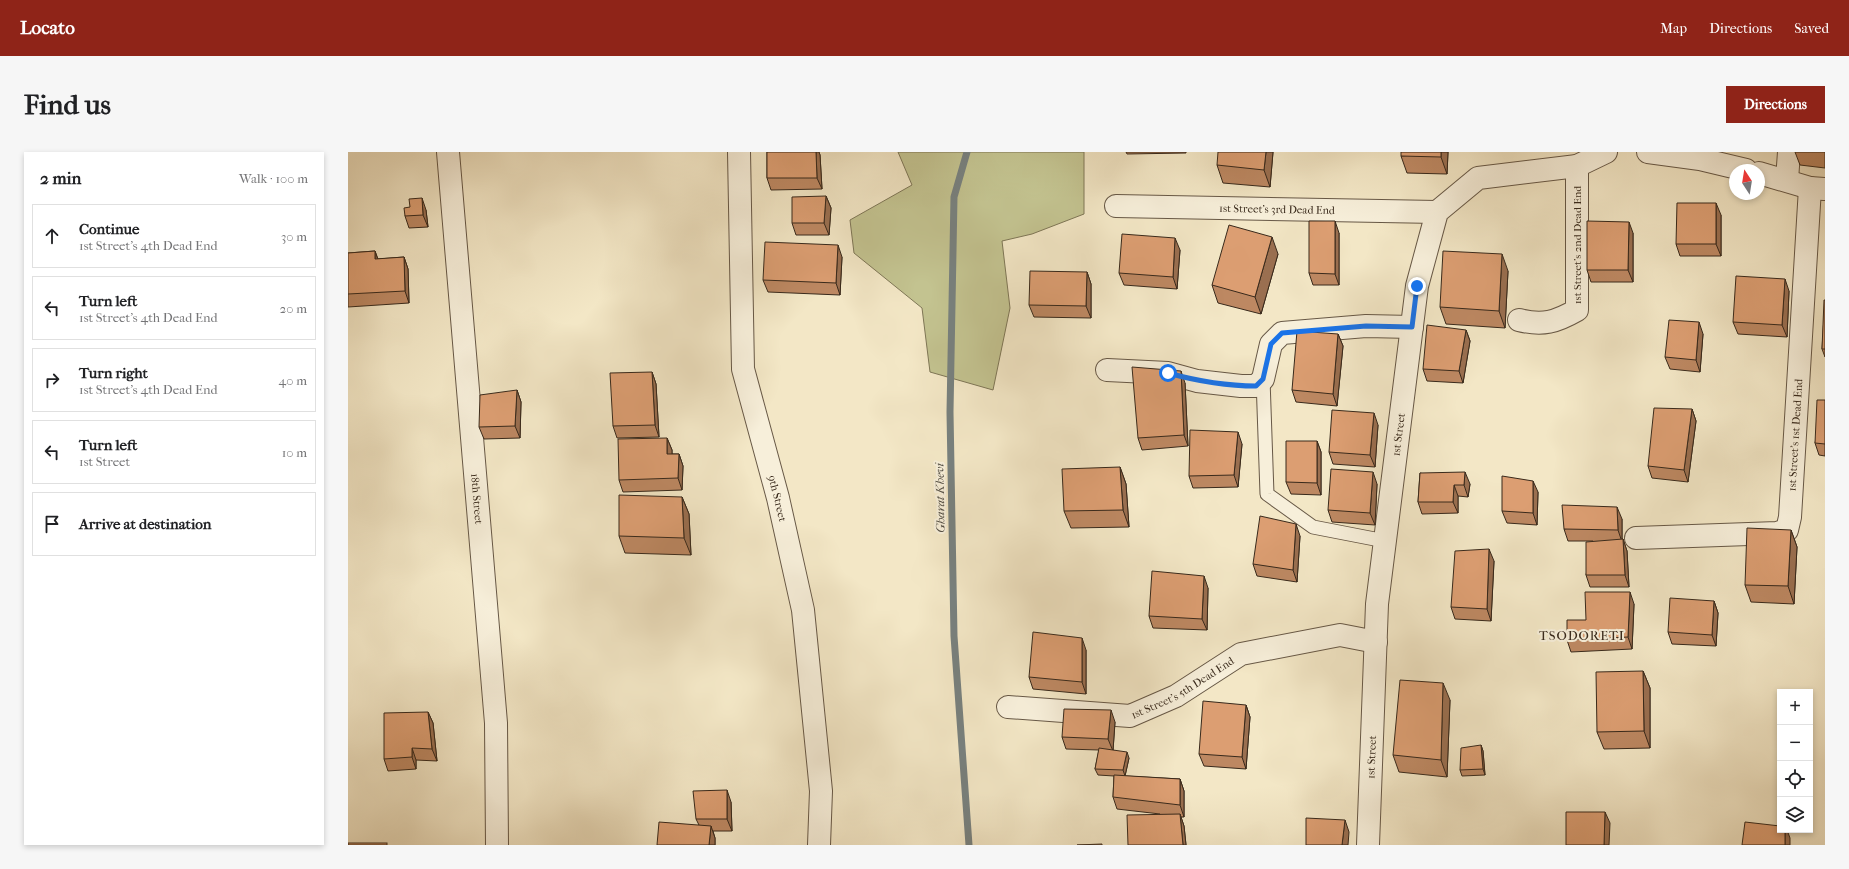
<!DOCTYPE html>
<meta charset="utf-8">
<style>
body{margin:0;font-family:"IM FELL French Canon",serif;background:#f6f6f6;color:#202124}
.controls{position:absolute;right:12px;bottom:12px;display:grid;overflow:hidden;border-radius:0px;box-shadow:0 2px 6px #0003}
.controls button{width:36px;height:36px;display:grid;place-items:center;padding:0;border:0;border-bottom:1px solid #e0e0e0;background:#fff;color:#202124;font:20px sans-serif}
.compass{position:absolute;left:1381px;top:12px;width:36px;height:36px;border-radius:50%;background:#fff;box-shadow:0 2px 6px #0003;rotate:348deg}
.stop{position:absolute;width:12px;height:12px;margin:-9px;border:3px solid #1a73e8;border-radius:50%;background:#fff}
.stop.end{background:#1a73e8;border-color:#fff;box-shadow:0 1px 4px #0008}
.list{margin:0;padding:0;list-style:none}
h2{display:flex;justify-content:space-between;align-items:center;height:52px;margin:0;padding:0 16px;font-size:17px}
h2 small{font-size:13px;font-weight:400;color:#757577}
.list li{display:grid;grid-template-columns:26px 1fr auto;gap:12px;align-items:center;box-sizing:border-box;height:64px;margin:0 8px 8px;padding:0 8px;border:1px solid #e0e0e0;border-radius:0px}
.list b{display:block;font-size:15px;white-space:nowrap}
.list p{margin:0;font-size:13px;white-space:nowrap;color:#757577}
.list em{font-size:13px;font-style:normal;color:#757577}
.icon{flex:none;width:22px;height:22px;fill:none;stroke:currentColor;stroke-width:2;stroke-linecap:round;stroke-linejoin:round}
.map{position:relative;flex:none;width:1477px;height:693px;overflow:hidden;border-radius:0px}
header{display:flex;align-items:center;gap:24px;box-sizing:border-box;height:56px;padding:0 20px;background:#8f2418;color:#fff}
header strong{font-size:19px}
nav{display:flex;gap:22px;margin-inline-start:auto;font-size:14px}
.intro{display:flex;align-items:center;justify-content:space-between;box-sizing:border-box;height:96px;padding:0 24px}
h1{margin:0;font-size:28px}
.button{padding:10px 18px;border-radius:0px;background:#8f2418;color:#fff;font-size:14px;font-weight:700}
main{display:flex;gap:24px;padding:0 24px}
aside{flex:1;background:#fff;border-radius:0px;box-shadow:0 2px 6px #0003}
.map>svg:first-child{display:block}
</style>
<header>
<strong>Locato</strong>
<nav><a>Map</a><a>Directions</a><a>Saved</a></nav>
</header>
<div class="intro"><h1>Find us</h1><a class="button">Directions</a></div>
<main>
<aside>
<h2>2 min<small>Walk · 100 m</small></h2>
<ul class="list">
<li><svg class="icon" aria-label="ahead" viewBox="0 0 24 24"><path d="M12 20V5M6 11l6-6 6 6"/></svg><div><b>Continue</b><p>1st Street's 4th Dead End</p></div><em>30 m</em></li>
<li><svg class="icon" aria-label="left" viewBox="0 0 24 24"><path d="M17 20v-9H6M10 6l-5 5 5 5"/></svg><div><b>Turn left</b><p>1st Street's 4th Dead End</p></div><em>20 m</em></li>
<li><svg class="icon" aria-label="right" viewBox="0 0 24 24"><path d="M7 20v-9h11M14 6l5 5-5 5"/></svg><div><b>Turn right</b><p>1st Street's 4th Dead End</p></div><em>40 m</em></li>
<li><svg class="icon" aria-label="left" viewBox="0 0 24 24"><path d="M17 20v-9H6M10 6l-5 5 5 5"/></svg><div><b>Turn left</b><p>1st Street</p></div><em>10 m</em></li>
<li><svg class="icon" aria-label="arrive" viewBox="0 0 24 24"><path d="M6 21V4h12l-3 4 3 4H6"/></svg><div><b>Arrive at destination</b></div></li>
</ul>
</aside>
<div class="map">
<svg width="1477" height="693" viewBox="0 0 1477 693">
<rect width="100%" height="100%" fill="#f3e7c6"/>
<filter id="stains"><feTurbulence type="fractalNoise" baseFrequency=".005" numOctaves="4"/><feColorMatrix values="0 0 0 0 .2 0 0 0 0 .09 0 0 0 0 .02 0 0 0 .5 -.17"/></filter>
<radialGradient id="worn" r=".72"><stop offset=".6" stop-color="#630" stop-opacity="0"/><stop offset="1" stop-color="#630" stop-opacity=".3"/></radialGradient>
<polygon fill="#c3c390" stroke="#7e7656" points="550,0 736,0 736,62 684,82 654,89 662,156 645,238 582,220 574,156 506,101 502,68 564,33"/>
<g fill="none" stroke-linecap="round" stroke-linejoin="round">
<polyline stroke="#78817f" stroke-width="7" points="619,0 606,45 602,260 606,484 621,693"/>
<g stroke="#675846" stroke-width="15">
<polyline id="service" points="915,227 919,342 965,375 1037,389"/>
</g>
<g stroke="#675846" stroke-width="24">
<g id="minor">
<path id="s1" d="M 100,0 L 148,571 L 149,693"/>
<path id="s2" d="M 391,0 L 395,217 L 430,346 L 455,458 L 473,639 L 471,693"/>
<polyline points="1300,0 1352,7 1398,18"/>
<polyline points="1411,21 1462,36 1476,37"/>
<polyline points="1439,28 1441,0"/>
<path id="s3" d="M 768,54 L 1089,60"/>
<path d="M 1171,168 C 1195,174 1208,170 1229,158 L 1229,14"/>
<polyline points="759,218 820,221 849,229 893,234 908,234 915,227 923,192 934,181 1018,174 1064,175"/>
<path id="s4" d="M 1288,386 L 1429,381 L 1439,378 L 1442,365 L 1462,36"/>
<path id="s5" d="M 660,555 L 782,564 L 828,544 L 893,502 L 992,483 L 1028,490"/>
<path id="s6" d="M 1020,693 L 1029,452 L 1069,134 L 1089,60 L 1130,26 L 1229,14 L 1258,0"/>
</g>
</g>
<use href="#service" stroke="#f7efda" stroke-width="13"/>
<use href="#minor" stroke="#f7efda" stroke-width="22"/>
</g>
<g fill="#bd8862" stroke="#38291b">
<polygon points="419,0 471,0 472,3 474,37 423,38 419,26"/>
<polygon points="778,0 838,0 838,1 779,2"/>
<polygon points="925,0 922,35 875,31 869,13"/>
<polygon points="1100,0 1099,22 1059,21 1053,4"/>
<polygon points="1447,0 1477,0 1477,16 1452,13"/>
<polygon points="478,44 483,56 481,83 448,83 444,71"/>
<polygon points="62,55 78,58 80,75 61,76 57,64"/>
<polygon points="1373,63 1373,104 1332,104 1328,92"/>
<polygon points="991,81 991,133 965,133 961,121"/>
<polygon points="1285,81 1285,130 1243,130 1239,118"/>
<polygon points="832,98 829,137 776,133 771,121"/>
<polygon points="27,99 30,107 56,105 60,117 61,151 0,155 0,101"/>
<polygon points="930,102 913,162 870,151 864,133"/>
<polygon points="494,105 492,143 420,140 415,128"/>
<polygon points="1160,119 1157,176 1098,172 1092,155"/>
<polygon points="739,120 743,132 743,166 686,165 681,153"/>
<polygon points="1441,139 1439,185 1390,182 1385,170"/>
<polygon points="1477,148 1477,205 1474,197"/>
<polygon points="1118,178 1122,189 1115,231 1079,229 1075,217"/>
<polygon points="990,182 995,194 989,254 948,250 944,238"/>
<polygon points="1355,182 1352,220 1322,217 1317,205"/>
<polygon points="304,220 308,232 311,285 269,286 265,274"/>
<polygon points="837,231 840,294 794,298 790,286"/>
<polygon points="169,238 173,250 172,286 136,287 131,275"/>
<polygon points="1477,248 1477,304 1471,303 1467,291"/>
<polygon points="1344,257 1348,269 1340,330 1304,326 1300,314"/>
<polygon points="1030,273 1027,315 985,312 981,300"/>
<polygon points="319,286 324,298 324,302 331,302 335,314 334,338 275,340 271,328"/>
<polygon points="969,289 973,300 973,343 943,342 938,330"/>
<polygon points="894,292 890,335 845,336 841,324"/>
<polygon points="772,315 778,332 781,375 723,376 716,359"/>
<polygon points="1072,321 1122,332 1120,345 1110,344 1110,361 1074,362 1070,350"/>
<polygon points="1029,332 1027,373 984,370 980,358"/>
<polygon points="1190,340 1189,373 1159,371 1154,359"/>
<polygon points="334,345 341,362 343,403 277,401 271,384"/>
<polygon points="1274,367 1274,387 1275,387 1279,399 1281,435 1242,435 1238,423 1245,389 1220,389 1216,377"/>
<polygon points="1443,378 1449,395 1446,452 1403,450 1397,433"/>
<polygon points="952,384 949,430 909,424 905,412"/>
<polygon points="1146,409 1143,469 1107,467 1103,455"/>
<polygon points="860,436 859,478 805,476 801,464"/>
<polygon points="1366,449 1370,461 1368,494 1324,492 1320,480"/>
<polygon points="1286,452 1284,497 1223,500 1219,488 1238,468"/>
<polygon points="738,498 738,542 685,537 681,525"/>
<polygon points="1295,519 1302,536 1302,596 1256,597 1249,580"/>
<polygon points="1102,548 1099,625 1051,620 1045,603"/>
<polygon points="898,553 902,565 898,617 856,614 851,602"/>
<polygon points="80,560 85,571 89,609 68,608 68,617 40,619 36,607"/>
<polygon points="767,570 765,598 781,606 777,624 832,627 836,639 836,665 833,665 836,674 838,693 780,693 812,662 769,657 765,645 766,624 750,623 747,617 751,598 718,597 714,585"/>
<polygon points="1133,593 1135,599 1137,623 1114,624 1112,618"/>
<polygon points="383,650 384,679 365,679 367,686 367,693 309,693 351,673 348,667"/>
</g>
<g fill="#9a6f50" stroke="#38291b">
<polygon points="468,0 471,0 472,3 474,37 469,26"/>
<polygon points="918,0 925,0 922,35 916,18"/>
<polygon points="1093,0 1100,0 1099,22 1093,5"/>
<polygon points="478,44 483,56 481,83 476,71"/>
<polygon points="74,46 78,58 80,75 75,63"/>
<polygon points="1368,51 1373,63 1373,104 1368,92"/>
<polygon points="987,69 991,81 991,133 987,122"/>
<polygon points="1281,70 1285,81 1285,130 1280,118"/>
<polygon points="924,85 930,102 913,162 907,145"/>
<polygon points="827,86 832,98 829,137 825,125"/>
<polygon points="490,93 494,105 492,143 488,131"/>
<polygon points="27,99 31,111 27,107"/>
<polygon points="1154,102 1160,119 1157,176 1151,159"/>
<polygon points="56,105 60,117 61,151 57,139"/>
<polygon points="739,120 743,132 743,166 738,154"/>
<polygon points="1437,127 1441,139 1439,185 1434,173"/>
<polygon points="1351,170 1355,182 1352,220 1348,208"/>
<polygon points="1118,178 1122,189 1115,231 1111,219"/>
<polygon points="990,182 995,194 989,254 985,242"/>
<polygon points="833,219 837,231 840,294 836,283"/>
<polygon points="304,220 308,232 311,285 307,273"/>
<polygon points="169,238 173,250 172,286 167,274"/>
<polygon points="1344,257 1348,269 1340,330 1336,318"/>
<polygon points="1026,261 1030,273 1027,315 1022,303"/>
<polygon points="890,280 894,292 890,335 886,323"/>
<polygon points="319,286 324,298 324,314 319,302"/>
<polygon points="969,289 973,300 973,343 969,331"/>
<polygon points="331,302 335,314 334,338 330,326"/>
<polygon points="772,315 778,332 781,375 775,358"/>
<polygon points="1025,320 1029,332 1027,373 1022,361"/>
<polygon points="1117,320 1122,332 1120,345 1116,333"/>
<polygon points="1185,329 1190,340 1189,373 1185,361"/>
<polygon points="1106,333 1110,344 1110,361 1105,350"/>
<polygon points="334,345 341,362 343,403 336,386"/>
<polygon points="1269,355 1274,367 1274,390 1270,378"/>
<polygon points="948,372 952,384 949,430 945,418"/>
<polygon points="1443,378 1449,395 1446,452 1440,434"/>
<polygon points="1275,387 1279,399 1281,435 1277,423"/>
<polygon points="1141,397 1146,409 1143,469 1139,457"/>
<polygon points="856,424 860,436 859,478 854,467"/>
<polygon points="1282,440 1286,452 1284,497 1280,485"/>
<polygon points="1366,449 1370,461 1368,494 1364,483"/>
<polygon points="734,486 738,498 738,542 734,530"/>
<polygon points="1295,519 1302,536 1302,596 1296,579"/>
<polygon points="1095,531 1102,548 1099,625 1093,608"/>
<polygon points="898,553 902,565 898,617 894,605"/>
<polygon points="763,558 767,570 765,599 760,587"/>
<polygon points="80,560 85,571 89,609 84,597"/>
<polygon points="1133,593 1135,599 1137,623 1135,617"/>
<polygon points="64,596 68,608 68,617 64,605"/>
<polygon points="779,600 781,606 777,624 775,618"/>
<polygon points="832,627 836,639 836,665 832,653"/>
<polygon points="379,638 383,650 384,679 379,667"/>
<polygon points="1257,660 1262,671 1261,693 1256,693"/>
<polygon points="832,662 836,674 838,693 835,693"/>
<polygon points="997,668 1001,680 1000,693 994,693"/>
<polygon points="363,674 367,686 367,693 361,693"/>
<polygon points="1437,678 1439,678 1442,686 1442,693 1437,693"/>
</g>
<g fill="#dc9e72" stroke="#38291b">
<polygon points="419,0 468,0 469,26 419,26"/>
<polygon points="870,0 918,0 916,18 869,13"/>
<polygon points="1053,0 1093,0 1093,5 1053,4"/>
<polygon points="478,44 476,71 444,71 444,45"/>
<polygon points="74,46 75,63 57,64 56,56 62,55 61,47"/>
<polygon points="1329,51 1368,51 1368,92 1328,92"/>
<polygon points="961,69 987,69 987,122 961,121"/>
<polygon points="1239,69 1281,70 1280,118 1239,118"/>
<polygon points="881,73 924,85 907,145 864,133"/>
<polygon points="774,82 827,86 825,125 771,121"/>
<polygon points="417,90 490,93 488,131 415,128"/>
<polygon points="27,99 27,107 56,105 57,139 0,142 0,101"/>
<polygon points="1095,99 1154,102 1151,159 1092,155"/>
<polygon points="682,119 739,120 738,154 681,153"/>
<polygon points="1388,124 1437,127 1434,173 1385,170"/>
<polygon points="1476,148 1477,148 1477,197 1474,197"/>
<polygon points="1321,168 1351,170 1348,208 1317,205"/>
<polygon points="1079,173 1118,178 1111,219 1075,217"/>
<polygon points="949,179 990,182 985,242 944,238"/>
<polygon points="784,215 833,219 836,283 790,286"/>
<polygon points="304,220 307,273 265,274 262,221"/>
<polygon points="169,238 167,274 131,275 132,243"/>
<polygon points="1469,248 1477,248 1477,292 1467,291"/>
<polygon points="1306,256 1344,257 1336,318 1300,314"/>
<polygon points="984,258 1026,261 1022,303 981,300"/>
<polygon points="842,278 890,280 886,323 841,324"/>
<polygon points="319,286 319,302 331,302 330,326 271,328 270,287"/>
<polygon points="938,289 969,289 969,331 938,330"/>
<polygon points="772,315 775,358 716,359 714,317"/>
<polygon points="983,317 1025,320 1022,361 980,358"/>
<polygon points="1117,320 1116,333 1106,333 1105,350 1070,350 1072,321"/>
<polygon points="1154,324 1185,329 1185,361 1154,359"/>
<polygon points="271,343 334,345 336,386 271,384"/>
<polygon points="1214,353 1269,355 1270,378 1216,377"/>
<polygon points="912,364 948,372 945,418 905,412"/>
<polygon points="1399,376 1443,378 1440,434 1397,433"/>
<polygon points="1275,387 1277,423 1238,423 1238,390"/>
<polygon points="1141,397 1139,457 1103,455 1107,399"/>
<polygon points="804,419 856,424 854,467 801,464"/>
<polygon points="1237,440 1282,440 1280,485 1219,488 1219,468 1238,468"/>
<polygon points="1322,446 1366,449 1364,483 1320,480"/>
<polygon points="685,480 734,486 734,530 681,525"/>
<polygon points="1295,519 1296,579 1249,580 1248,520"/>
<polygon points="1052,528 1095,531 1093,608 1045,603"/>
<polygon points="855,549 898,553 894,605 851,602"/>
<polygon points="716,557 763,558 760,587 714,585"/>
<polygon points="80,560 84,597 64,596 64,605 36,607 36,561"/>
<polygon points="1133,593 1135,617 1112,618 1113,596"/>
<polygon points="751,596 779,600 775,618 747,617"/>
<polygon points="766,623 832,627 832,653 765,645"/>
<polygon points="379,638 379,667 348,667 345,639"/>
<polygon points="1218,660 1257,660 1256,693 1218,693"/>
<polygon points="832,662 835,693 780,693 779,663"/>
<polygon points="958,666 997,668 994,693 958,693"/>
<polygon points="311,670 363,674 361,693 309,693"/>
<polygon points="1397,670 1432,674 1432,678 1437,678 1437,693 1394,693"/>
<rect x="0" y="691" width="39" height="2"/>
<polygon points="754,692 754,693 729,693"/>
</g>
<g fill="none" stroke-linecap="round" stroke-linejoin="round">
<path stroke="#1a73e8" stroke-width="5" d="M 820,221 C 849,229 878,234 908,234 L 915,227 L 923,192 L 934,181 L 1018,174 L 1064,175 L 1069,134"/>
</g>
<g text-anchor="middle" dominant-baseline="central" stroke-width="4" stroke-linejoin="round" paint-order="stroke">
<g font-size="11" fill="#38291b" stroke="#f7efda">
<text stroke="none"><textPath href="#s3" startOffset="161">1st Street's 3rd Dead End</textPath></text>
<text transform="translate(1229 93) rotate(-90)">1st Street's 2nd Dead End</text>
<text stroke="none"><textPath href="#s6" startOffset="412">1st Street</textPath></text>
<text stroke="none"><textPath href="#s4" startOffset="247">1st Street's 1st Dead End</textPath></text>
<text stroke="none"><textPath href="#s1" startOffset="348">18th Street</textPath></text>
<text stroke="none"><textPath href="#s2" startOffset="351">9th Street</textPath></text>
<text stroke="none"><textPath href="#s5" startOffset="182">1st Street's 5th Dead End</textPath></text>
<text stroke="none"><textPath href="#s6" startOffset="88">1st Street</textPath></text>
</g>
<g font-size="12" font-style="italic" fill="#524e44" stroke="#f7efda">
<text transform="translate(592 346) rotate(-91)">Gharat Khevi</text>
</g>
<g font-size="13" letter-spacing="1" fill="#38291b" stroke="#f7efda">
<text x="1234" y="483">TSODORETI</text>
</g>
</g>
<rect width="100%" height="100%" filter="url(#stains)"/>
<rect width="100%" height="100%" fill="url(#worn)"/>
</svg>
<div class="controls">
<button>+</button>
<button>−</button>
<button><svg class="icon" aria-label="locate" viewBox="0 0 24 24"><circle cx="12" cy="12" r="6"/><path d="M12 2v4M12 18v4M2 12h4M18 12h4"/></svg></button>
<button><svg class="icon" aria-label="layers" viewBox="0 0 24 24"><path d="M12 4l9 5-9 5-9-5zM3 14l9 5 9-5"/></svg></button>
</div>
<svg class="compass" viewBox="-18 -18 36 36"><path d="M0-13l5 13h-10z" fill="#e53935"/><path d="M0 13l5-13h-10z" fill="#757577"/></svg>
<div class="stop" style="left:820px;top:221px"></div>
<div class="stop end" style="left:1069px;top:134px"></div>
</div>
</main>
